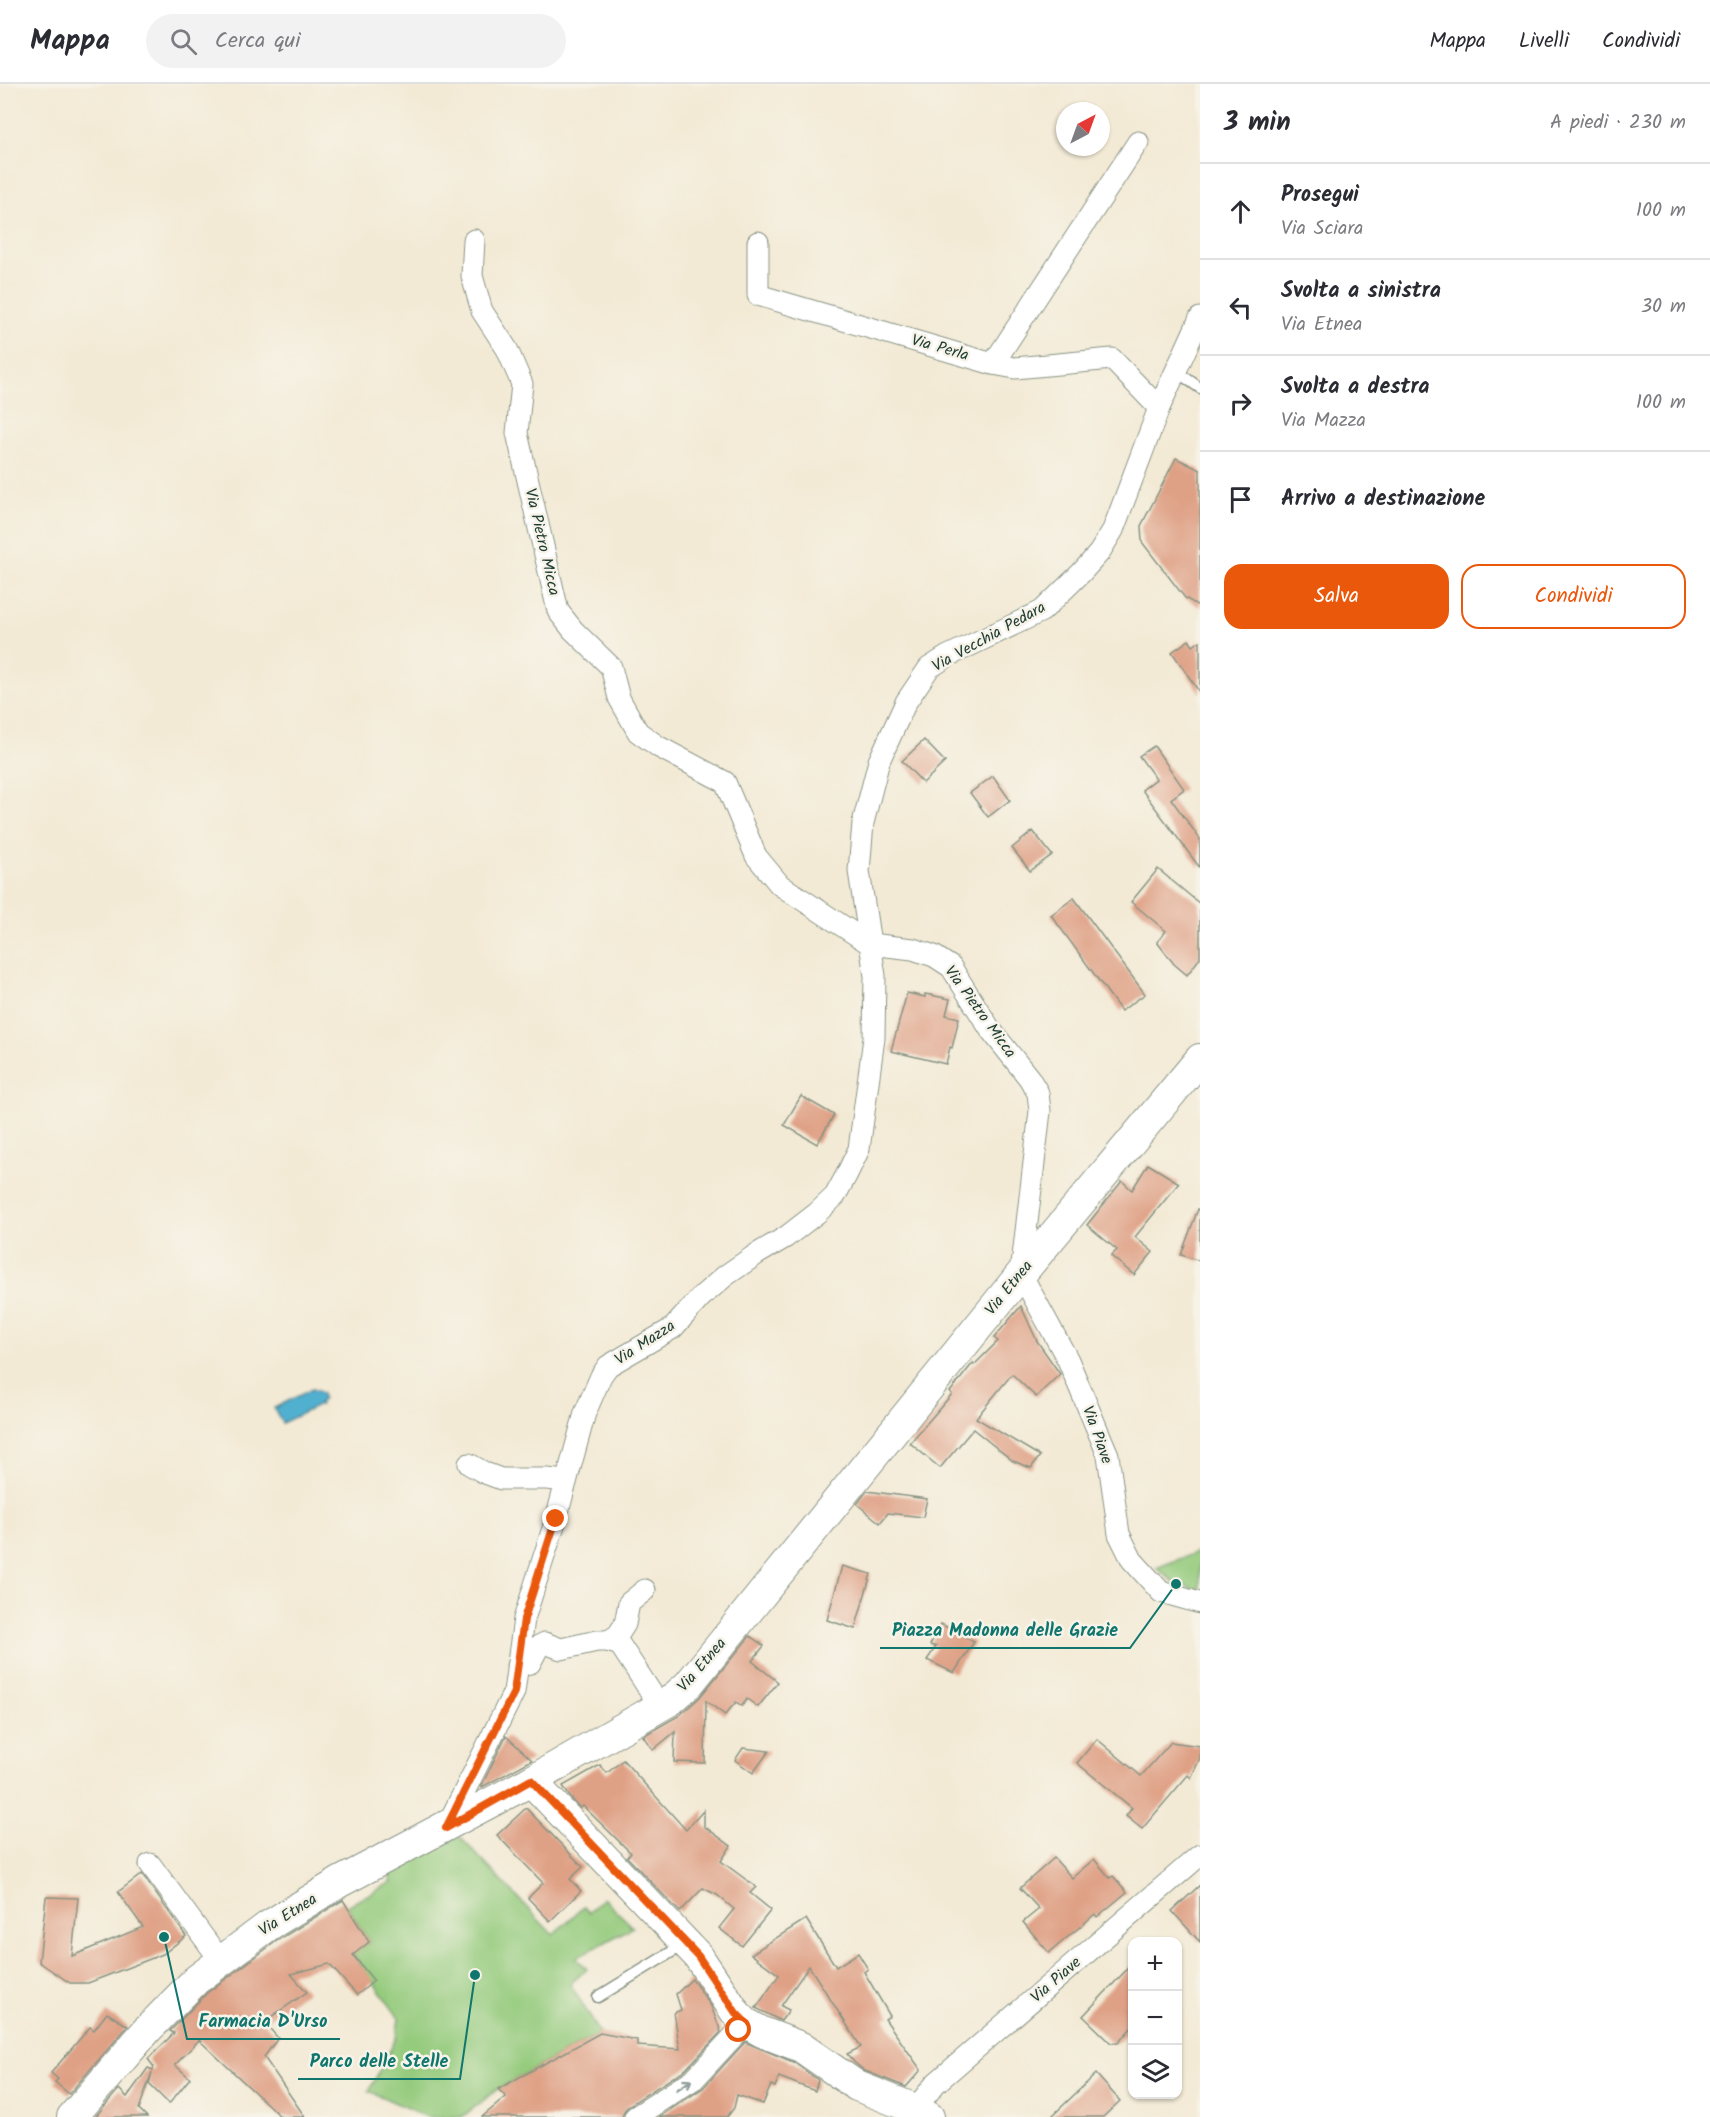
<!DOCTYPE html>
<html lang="it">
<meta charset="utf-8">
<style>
body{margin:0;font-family:Kalam,sans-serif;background:#f2f2f3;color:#2b2b33}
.controls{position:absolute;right:18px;bottom:18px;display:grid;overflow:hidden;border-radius:12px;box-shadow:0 2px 4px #0004}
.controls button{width:54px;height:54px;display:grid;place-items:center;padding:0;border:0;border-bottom:2px solid #e1e1e2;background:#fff;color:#2b2b33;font:30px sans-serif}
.compass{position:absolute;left:1056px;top:18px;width:54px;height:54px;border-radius:50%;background:#fff;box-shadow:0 2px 4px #0004;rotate:41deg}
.stop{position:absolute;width:18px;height:18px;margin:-14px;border:4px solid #ea580c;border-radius:50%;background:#fff}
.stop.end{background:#ea580c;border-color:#fff;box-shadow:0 2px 6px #0008}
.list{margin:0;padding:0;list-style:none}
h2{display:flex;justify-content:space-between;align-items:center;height:78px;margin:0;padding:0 24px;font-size:26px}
h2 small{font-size:20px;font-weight:400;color:#7c7c81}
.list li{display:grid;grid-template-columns:39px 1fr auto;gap:18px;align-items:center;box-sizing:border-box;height:96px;padding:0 24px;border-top:2px solid #e1e1e2}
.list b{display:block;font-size:22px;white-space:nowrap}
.list p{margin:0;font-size:20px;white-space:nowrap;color:#7c7c81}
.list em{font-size:20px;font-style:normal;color:#7c7c81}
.actions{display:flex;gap:12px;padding:18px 24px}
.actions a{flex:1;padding:14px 0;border:2px solid #ea580c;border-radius:18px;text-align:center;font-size:21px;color:#ea580c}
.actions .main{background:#ea580c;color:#fff}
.icon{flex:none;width:33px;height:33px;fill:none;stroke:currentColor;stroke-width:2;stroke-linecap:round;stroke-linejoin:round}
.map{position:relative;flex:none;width:1200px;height:2033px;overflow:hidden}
header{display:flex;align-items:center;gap:36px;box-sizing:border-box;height:84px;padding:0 30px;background:#fff;border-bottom:2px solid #e1e1e2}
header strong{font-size:28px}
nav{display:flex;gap:33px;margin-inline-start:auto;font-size:21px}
.search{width:420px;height:54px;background:#f2f2f3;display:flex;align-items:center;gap:15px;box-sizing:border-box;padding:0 21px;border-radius:33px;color:#7c7c81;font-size:22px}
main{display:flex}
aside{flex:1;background:#fff}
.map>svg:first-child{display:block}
</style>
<header>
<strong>Mappa</strong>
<div class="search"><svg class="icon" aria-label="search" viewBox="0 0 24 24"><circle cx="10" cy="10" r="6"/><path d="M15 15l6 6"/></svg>Cerca qui</div>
<nav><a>Mappa</a><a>Livelli</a><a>Condividi</a></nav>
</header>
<main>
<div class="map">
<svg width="1200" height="2033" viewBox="0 0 1200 2033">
<rect width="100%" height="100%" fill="#f7f3e8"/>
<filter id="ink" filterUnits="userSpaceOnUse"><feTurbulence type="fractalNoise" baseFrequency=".0167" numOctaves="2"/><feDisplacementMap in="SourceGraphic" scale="12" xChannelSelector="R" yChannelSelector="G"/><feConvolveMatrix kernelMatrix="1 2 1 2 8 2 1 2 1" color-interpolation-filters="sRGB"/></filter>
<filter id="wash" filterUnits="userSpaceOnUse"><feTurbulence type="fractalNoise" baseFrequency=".008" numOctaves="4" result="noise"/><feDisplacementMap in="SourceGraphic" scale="24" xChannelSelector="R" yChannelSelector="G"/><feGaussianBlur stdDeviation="1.35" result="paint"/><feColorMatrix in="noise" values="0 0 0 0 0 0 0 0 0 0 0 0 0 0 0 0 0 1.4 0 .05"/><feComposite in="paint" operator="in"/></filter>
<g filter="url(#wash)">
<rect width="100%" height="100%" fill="#f3ead5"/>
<g fill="#94cb7d" stroke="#5a8458" stroke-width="1.5">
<polygon points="1200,1467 1200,1503 1196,1506 1173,1497 1156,1484"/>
<polygon points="459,1752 553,1851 583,1823 589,1828 603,1814 633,1843 576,1874 587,1885 570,1900 600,1949 498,2005 462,2033 427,2033 369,2007 396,1954 399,1934 353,1870 369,1858 347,1822 392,1798 388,1789"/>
</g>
<polygon fill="#51b0d0" stroke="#387682" stroke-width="1.5" points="312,1305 322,1309 323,1315 319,1319 320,1321 282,1339 274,1324"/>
<g id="blocks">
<g fill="#dfa186">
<polygon points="1176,374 1200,386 1200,523 1185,514 1142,458 1141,442"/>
<polygon points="1189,556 1193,562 1200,557 1200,609 1172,568"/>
<polygon points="924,656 945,678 923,699 902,677"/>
<polygon points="1154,662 1184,705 1171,715 1200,755 1200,784 1142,706 1156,695 1139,672"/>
<polygon points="993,692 1010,716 988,733 970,709"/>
<polygon points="1033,747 1052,771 1030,787 1012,764"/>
<polygon points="1158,785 1200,820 1200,874 1187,891 1174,880 1157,858 1166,847 1131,818"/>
<polygon points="1074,814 1145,910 1121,927 1051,831"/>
<polygon points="907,909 925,913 925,910 950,915 946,931 959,934 952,964 950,963 946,980 891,967"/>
<polygon points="801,1012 834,1031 817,1060 784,1041"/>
<polygon points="1148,1080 1179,1099 1135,1153 1153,1168 1134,1191 1111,1172 1117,1166 1087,1141 1122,1097 1132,1106"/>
<polygon points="1198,1125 1200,1126 1200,1177 1181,1171"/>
<polygon points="1021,1222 1037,1257 1060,1290 1036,1313 1012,1290 976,1334 1040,1372 1031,1384 1013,1377 973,1345 940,1384 910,1359 952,1310 950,1308 973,1279 974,1281 998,1257 994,1254"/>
<polygon points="867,1407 927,1415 923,1433 888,1429 880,1439 857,1420"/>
<polygon points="842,1482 871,1490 855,1545 827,1536"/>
<polygon points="941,1540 974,1558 954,1589 927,1576 936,1563 930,1561"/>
<polygon points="750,1552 764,1562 752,1577 778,1598 758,1623 747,1615 742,1622 736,1618 725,1631 706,1617 705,1679 674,1678 675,1648 653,1666 643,1652 680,1631 699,1614"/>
<polygon points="506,1652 532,1676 482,1703 481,1703"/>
<polygon points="1097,1655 1141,1692 1171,1658 1200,1662 1200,1674 1191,1694 1188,1691 1142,1745 1126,1732 1132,1724 1077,1679"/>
<polygon points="743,1664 769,1667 753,1689 735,1676"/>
<polygon points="623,1676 686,1746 704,1726 704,1742 731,1762 721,1777 756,1803 750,1809 771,1826 742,1862 719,1844 734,1825 717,1811 703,1804 680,1828 627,1773 631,1769 583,1722 580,1724 570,1713 563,1702 600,1681 607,1689"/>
<polygon points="526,1724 583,1783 570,1795 581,1807 550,1837 528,1814 543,1799 497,1751"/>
<polygon points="1054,1774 1072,1794 1094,1775 1110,1794 1113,1792 1127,1808 1097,1833 1095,1830 1049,1869 1023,1838 1039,1825 1020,1804"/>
<polygon points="142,1790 186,1852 163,1870 88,1899 70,1899 39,1878 46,1813 78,1814 72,1872 143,1843 118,1808"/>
<polygon points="1200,1801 1200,1858 1172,1827"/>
<polygon points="343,1816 369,1858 353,1871 374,1897 357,1911 329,1880 291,1890 307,1908 264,1938 278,1954 264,1973 305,2033 281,2033 199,1956 175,1981 190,1994 169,2020 149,2000 152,1988 139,2025 147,2033 95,2033 119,2005 127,2013 148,1984 153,1986 154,1983 148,1975 174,1949 170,1947 207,1909 278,1856"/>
<polygon points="806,1835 836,1883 858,1869 868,1885 864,1888 890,1932 885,1935 921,1986 906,2003 865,1987 855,1979 847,1970 861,1963 809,1882 781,1922 789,1926 781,1937 756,1924 779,1891 751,1870"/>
<polygon points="1132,1880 1132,1943 1118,1959 1111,1959 1083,1932"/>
<polygon points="692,1895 711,1922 721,1948 686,1985 628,2022 624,2027 622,2033 482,2033 506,2013 498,2005 600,1949 637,1956 637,1962 680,1965 674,1929 681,1926 676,1910"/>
<polygon points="107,1929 128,1942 69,2010 55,1998 58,1995 51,1989 90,1943 94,1946"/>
<polygon points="745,1958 793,1978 818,1996 815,2007 779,1993 775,2003 771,2001 763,2020 737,2011 734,2024 727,2033 659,2033 703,2004"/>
<polygon points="1096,1990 1120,2017 1103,2033 1051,2033"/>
</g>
</g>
</g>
<g filter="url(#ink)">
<use href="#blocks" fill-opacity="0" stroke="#899484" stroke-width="1.5"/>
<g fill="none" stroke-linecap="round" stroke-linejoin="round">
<g stroke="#899484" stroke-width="13">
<g id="lane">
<polyline points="1176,287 1200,304"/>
<polyline points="598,1913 683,1861"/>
</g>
</g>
<g stroke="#899484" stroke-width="23">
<g id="street">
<polyline points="474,156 472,192 482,227 507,265 522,300 517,349 558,527 573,546 611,583 619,614 638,648 659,663 725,698 756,772 780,801 870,860 913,865 934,872 951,883 990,945 1029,994 1038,1009 1040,1027 1021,1190 1068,1276 1108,1371 1119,1450 1132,1476 1161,1508 1200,1519"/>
<polyline points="758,158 758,211 993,280 1015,284 1112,275 1159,324"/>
<polyline points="993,280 1138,58"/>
<polyline points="469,1380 485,1389 501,1395 547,1395 565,1397"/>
<polyline points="608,1557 618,1551 625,1540 629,1519 645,1506"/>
<polyline points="517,1582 530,1579 539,1562 545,1559 561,1565 597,1557 608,1557 620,1561 660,1622"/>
<polyline points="446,1744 514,1608 524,1535 556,1435 585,1329 601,1292 608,1282 673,1244 702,1212 725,1192 757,1170 786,1153 817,1129 835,1112 847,1090 859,1065 874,954 875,892 859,787 863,739 879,677 906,618 929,584 948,572 1042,527 1081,489 1099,469 1113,446 1159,324 1200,234"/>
<polyline points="150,1780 221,1877"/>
<polyline points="915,2025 936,1999 1200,1771"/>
<polyline points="635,2033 694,1995 746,1939"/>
</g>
</g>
<g stroke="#899484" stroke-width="32">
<g id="secondary">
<polyline points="531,1697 698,1872 736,1929 746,1939 762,1948 801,1963 857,2002 915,2025 929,2033"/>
<polyline points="72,2033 147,1946 196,1896 268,1842 340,1798 531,1697 671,1616 688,1601 1021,1190 1200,975"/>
</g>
</g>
<use href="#lane" stroke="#fff" stroke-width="10"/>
<use href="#street" stroke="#fff" stroke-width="21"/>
<use href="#secondary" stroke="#fff" stroke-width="30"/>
</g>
<defs><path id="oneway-shaft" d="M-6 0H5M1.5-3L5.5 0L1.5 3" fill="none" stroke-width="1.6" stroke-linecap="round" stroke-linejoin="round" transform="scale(1.5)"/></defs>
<use stroke="#8f9e9a" href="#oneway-shaft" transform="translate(684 2001) rotate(-33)"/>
</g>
<g fill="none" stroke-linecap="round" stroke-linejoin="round" filter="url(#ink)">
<polyline stroke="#ea580c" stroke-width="8" points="556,1435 524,1535 514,1608 446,1744 531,1696 698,1872 736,1929 746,1939 739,1946"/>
</g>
<g text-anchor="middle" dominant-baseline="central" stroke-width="5" stroke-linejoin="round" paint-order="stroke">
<g font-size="16" fill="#1f3d34" stroke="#f7f3e8">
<text transform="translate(940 264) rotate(16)">Via Perla</text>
<text transform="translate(542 458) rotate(77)">Via Pietro Micca</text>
<text transform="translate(989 553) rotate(-29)">Via Vecchia Pedara</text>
<text transform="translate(980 928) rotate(54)">Via Pietro Micca</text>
<text transform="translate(1009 1204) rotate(-51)">Via Etnea</text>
<text transform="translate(645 1259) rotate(-33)">Via Mazza</text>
<text transform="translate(1097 1351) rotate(70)">Via Piave</text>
<text transform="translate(702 1581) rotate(-49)">Via Etnea</text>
<text transform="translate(288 1831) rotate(-32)">Via Etnea</text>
<text transform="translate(1056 1896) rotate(-41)">Via Piave</text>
</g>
</g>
<path fill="none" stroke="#0f766e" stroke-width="2" d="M1176 1500L1130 1564H880M164 1853L187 1955H340M475 1891L460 1995H298"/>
<g fill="#0f766e" stroke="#f7f3e8" stroke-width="2">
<circle cx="1176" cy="1500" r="6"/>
<circle cx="164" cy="1853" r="6"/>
<circle cx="475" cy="1891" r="6"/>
</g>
<g font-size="18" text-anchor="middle" font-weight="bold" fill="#0f766e" stroke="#f7f3e8" stroke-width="5" stroke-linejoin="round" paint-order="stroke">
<text x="1005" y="1552">Piazza Madonna delle Grazie</text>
<text x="263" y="1943">Farmacia D'Urso</text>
<text x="379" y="1983">Parco delle Stelle</text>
</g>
</svg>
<div class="controls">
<button>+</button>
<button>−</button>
<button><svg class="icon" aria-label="layers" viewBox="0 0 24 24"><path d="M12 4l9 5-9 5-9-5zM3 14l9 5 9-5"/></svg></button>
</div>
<svg class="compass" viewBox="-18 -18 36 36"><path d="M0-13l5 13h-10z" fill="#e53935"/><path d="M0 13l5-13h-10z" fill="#7c7c81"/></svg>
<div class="stop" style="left:739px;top:1946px"></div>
<div class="stop end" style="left:556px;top:1435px"></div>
</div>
<aside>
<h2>3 min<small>A piedi · 230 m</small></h2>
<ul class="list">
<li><svg class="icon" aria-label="ahead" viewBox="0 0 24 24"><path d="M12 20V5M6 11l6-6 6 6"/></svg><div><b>Prosegui</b><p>Via Sciara</p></div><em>100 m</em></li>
<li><svg class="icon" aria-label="left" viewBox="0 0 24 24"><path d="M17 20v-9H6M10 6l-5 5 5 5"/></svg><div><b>Svolta a sinistra</b><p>Via Etnea</p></div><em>30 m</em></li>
<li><svg class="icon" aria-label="right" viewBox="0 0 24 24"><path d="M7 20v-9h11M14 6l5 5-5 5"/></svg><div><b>Svolta a destra</b><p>Via Mazza</p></div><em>100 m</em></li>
<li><svg class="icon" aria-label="arrive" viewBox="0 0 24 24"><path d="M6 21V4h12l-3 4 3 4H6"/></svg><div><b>Arrivo a destinazione</b></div></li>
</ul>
<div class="actions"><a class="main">Salva</a><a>Condividi</a></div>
</aside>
</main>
